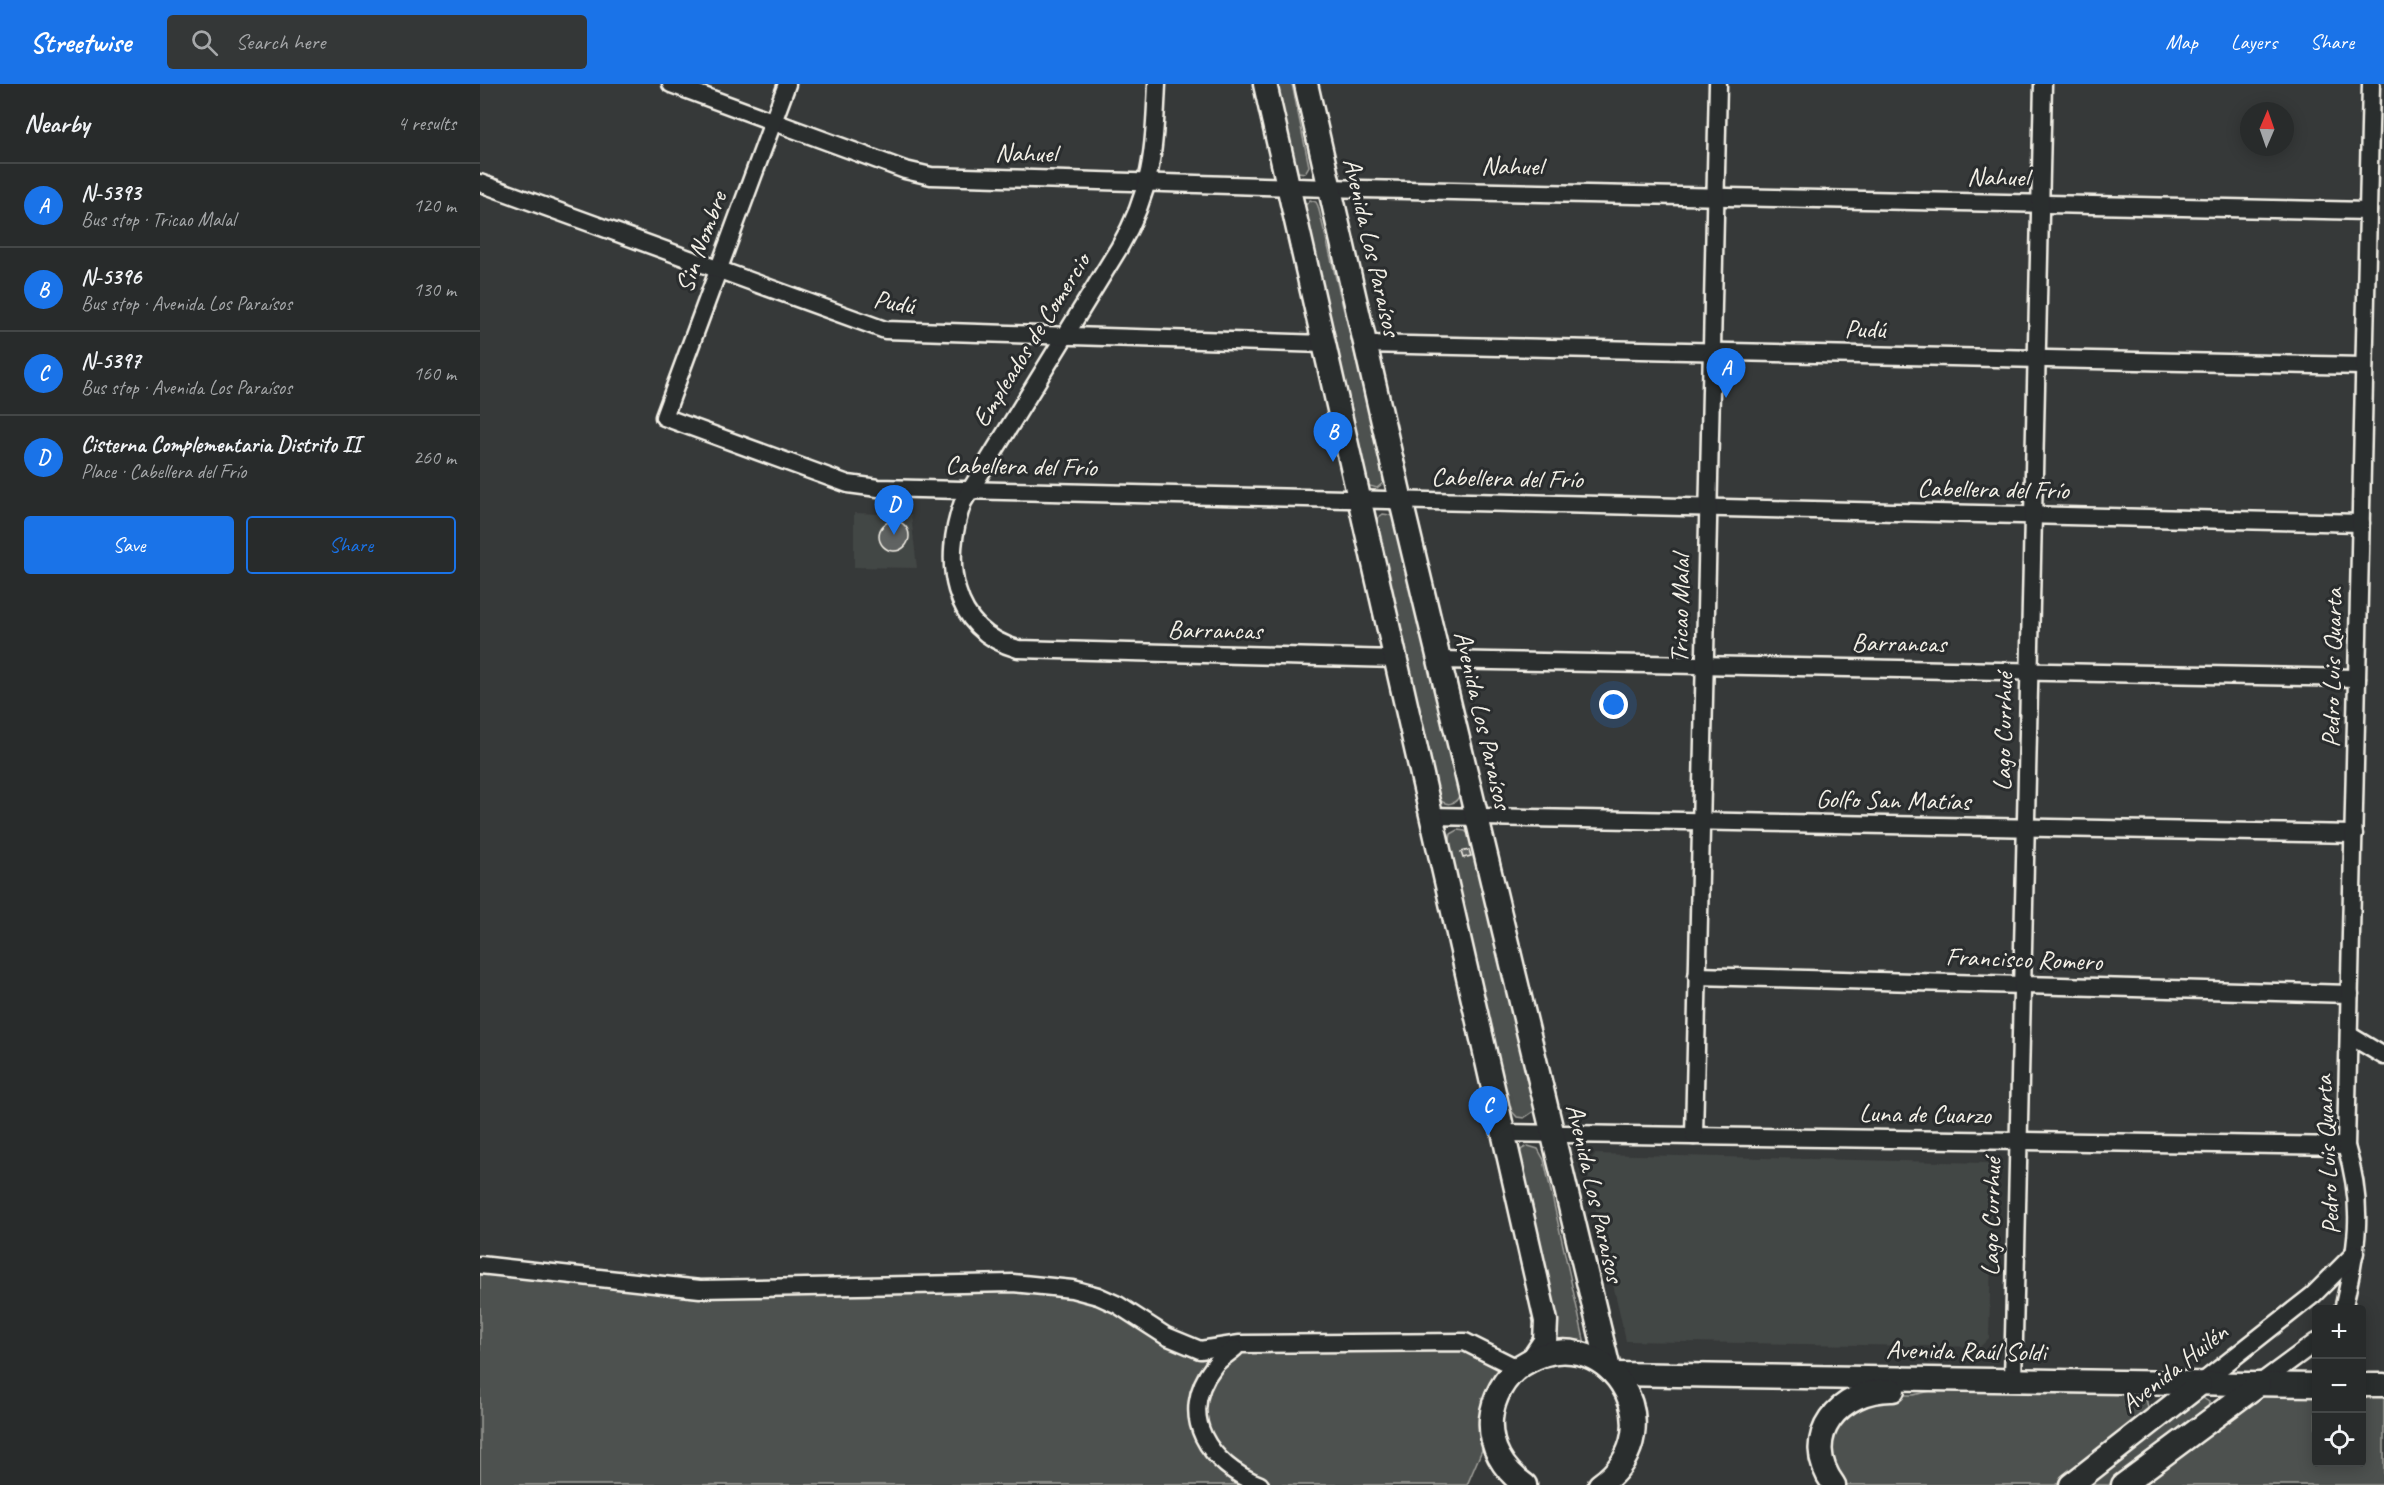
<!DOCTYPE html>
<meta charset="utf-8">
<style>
body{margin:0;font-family:Caveat,sans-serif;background:#343737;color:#f1f3f6}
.controls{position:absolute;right:18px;bottom:18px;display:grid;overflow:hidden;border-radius:6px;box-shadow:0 3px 15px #0003}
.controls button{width:54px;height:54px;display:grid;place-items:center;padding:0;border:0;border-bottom:2px solid #444747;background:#282b2b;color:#f1f3f6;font:30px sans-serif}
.compass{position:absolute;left:1760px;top:18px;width:54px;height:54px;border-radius:50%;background:#282b2b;box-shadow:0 3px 15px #0003;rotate:2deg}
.you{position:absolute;left:1134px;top:621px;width:21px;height:21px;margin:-15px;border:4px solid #fff;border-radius:50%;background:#1a73e8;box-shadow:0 0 0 9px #1a73e833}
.badge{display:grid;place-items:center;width:39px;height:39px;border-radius:50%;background:#1a73e8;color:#fff;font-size:20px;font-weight:700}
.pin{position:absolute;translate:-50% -50px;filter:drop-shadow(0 2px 3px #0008)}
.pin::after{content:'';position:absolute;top:32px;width:21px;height:18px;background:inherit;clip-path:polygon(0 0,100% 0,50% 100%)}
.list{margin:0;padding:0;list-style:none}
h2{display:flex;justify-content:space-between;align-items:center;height:78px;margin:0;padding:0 24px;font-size:26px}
h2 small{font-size:20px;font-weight:400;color:#a5a7a9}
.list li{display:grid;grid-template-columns:39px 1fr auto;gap:18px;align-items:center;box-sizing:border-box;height:84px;padding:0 24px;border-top:2px solid #444747}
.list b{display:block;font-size:22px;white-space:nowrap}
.list p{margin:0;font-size:20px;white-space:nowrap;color:#a5a7a9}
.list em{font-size:20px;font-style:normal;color:#a5a7a9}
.actions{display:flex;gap:12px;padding:18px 24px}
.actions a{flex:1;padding:14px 0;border:2px solid #1a73e8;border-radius:6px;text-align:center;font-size:21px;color:#1a73e8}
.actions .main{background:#1a73e8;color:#fff}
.icon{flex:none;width:33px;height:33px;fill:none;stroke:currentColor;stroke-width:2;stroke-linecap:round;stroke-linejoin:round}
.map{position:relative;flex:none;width:1904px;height:1401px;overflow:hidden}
header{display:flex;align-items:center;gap:36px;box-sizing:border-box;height:84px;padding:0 30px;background:#1a73e8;color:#fff}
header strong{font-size:28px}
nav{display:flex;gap:33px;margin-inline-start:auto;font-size:21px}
.search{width:420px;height:54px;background:#343737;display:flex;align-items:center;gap:15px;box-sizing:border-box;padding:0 21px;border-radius:6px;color:#a5a7a9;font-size:22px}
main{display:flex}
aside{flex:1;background:#282b2b}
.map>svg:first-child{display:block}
</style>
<header>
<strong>Streetwise</strong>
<div class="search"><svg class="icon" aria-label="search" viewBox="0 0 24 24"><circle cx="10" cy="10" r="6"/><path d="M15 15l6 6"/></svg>Search here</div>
<nav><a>Map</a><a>Layers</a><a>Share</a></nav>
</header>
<main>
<aside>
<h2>Nearby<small>4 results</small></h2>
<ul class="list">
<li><span class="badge">A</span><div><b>N-5393</b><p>Bus stop · Tricao Malal</p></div><em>120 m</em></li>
<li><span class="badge">B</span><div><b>N-5396</b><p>Bus stop · Avenida Los Paraísos</p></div><em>130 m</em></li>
<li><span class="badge">C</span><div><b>N-5397</b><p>Bus stop · Avenida Los Paraísos</p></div><em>160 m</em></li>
<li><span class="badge">D</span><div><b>Cisterna Complementaria Distrito II</b><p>Place · Cabellera del Frío</p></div><em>260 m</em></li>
</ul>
<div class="actions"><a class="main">Save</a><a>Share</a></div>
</aside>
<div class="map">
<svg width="1904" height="1401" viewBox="0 0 1904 1401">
<rect width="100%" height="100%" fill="#363939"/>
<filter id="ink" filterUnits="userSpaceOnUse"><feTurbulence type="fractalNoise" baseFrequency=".0167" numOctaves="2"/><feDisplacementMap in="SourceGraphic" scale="12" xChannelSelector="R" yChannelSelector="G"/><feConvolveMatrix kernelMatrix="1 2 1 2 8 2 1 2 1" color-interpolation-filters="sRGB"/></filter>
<g filter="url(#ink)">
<g fill="#434645">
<polygon points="374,429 431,431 437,484 374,483"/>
<polygon points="1115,1070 1506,1079 1513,1087 1509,1254 1500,1263 1146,1257 1106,1082"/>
</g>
<g fill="#4e514f" stroke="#a1a19c" stroke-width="1.5">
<polygon points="797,0 812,0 829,82 825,89 818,88 815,84"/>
<polygon points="830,116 836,118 838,122 904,388 903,399 897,404 886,401 824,123"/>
<path d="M 903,430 L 910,431 L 915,436 L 980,709 C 977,721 966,723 958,714 L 895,436 Z"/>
<polygon points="978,746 985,747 991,752 1054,1021 1054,1027 1044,1034 1037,1033 1029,1024 969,761 971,750"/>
<polygon points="1048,1062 1058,1065 1064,1076 1105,1260 1077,1261 1038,1072 1042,1065"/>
<polygon points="0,1181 185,1203 592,1205 703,1260 985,1258 1037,1284 987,1401 0,1401"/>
<polygon points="1460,1305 1654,1309 1666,1314 1668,1324 1663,1333 1575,1401 1359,1401 1350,1388 1352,1340 1403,1311 1433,1311"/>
<polygon points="1836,1310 1836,1378 1882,1378 1882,1311 1904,1312 1904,1401 1664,1401 1778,1311"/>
<polygon points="1723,1314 1729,1318 1728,1326 1629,1401 1607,1401"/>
</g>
<g fill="#616362" stroke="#f4f1e8" stroke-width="1.5">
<circle cx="414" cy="452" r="15"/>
<polygon points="989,766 991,772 983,774 981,768"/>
</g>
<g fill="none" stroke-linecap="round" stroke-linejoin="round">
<g stroke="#f4f1e8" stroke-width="21">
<g id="street">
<polyline points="191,0 425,86 451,92 882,105 1888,127"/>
<polyline points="307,0 184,333 368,400 398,404 1881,439"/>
<path d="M 677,0 C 674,65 673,106 639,164 L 483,418 C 462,476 470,546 538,565 L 916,575"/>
<polyline points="0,99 405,246 844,260"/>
<polyline points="885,260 1884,282"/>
<polyline points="959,576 1877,594"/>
<polyline points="951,732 1874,750"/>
<polyline points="1217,892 1870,910"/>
<polyline points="1869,951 1904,972"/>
<polyline points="1023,1049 1866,1062"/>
<polyline points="1214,1052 1238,0"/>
<polyline points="0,1181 220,1205 533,1199 592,1205 618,1212 638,1221 686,1252 720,1266 760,1260 985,1258 1037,1284"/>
<path d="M 1863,1226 C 1877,1163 1885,1125 1866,1062 L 1891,0"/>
<path d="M 755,1264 C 748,1270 739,1275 734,1282 C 695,1332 730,1381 780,1401"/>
<polyline points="1533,1296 1563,0"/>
<polyline points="1720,1300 1833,1211 1875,1169"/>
<polyline points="1779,1300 1836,1258"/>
</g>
</g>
<g stroke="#f4f1e8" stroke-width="27">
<g id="secondary">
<polyline points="785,0 1066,1237 1065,1257 1053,1275"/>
<polyline points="826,0 921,417 1129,1285"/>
<polyline points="1134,1290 1836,1301"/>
<polyline points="1882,1301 1904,1301"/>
<path d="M 1045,1401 C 1023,1386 1009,1362 1011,1335 C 1013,1314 1024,1293 1042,1281 C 1123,1228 1200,1344 1120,1401"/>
<path d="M 1354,1401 C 1318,1353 1360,1305 1413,1306"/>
<polyline points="1591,1401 1720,1300"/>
<polyline points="1643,1401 1779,1300"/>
</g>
</g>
<use href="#street" stroke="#2a2d2e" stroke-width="16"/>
<use href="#secondary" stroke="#2a2d2e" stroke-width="22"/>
</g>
</g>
<g text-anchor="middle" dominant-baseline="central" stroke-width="6" stroke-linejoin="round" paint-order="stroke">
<g font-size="26" fill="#f4f1e8" stroke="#2a2d2e">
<text transform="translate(546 69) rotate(1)">Nahuel</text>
<text transform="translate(1032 82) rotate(1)">Nahuel</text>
<text transform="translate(1518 93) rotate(1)">Nahuel</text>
<text transform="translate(221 158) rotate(-70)">Sin Nombre</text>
<text transform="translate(892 163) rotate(77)">Avenida Los Paraísos</text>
<text transform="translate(414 218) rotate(10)">Pudú</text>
<text transform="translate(1385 245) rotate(1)">Pudú</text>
<text transform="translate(551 256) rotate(-58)">Empleados de Comercio</text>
<text transform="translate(541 382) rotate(1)">Cabellera del Frío</text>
<text transform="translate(1027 394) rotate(1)">Cabellera del Frío</text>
<text transform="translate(1513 405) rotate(1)">Cabellera del Frío</text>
<text transform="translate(1200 525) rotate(-89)">Tricao Malal</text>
<text transform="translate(735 546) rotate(1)">Barrancas</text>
<text transform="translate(1419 559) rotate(1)">Barrancas</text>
<text transform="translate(1852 584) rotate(-89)">Pedro Luis Quarta</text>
<text transform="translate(1003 636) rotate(77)">Avenida Los Paraísos</text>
<text transform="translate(1523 648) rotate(-89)">Lago Currhué</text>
<text transform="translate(1413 716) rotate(1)">Golfo San Matías</text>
<text transform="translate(1544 875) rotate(2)">Francisco Romero</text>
<text transform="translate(1445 1030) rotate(1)">Luna de Cuarzo</text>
<text transform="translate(1847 1071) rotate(-93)">Pedro Luis Quarta</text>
<text transform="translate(1115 1109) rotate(77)">Avenida Los Paraísos</text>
<text transform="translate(1511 1133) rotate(-89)">Lago Currhué</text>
<text transform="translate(1486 1267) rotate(1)">Avenida Raúl Soldi</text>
<text transform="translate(1694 1284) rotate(-38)">Avenida Huilén</text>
</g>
</g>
</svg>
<div class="controls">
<button>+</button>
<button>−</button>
<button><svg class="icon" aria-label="locate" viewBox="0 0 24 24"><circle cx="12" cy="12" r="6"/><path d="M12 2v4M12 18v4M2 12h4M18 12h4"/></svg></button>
</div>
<svg class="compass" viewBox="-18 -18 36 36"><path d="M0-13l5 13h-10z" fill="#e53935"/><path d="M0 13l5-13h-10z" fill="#a5a7a9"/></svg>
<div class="you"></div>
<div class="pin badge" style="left:1246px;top:314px">A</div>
<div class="pin badge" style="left:853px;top:378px">B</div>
<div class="pin badge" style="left:1008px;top:1052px">C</div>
<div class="pin badge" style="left:414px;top:451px">D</div>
</div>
</main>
